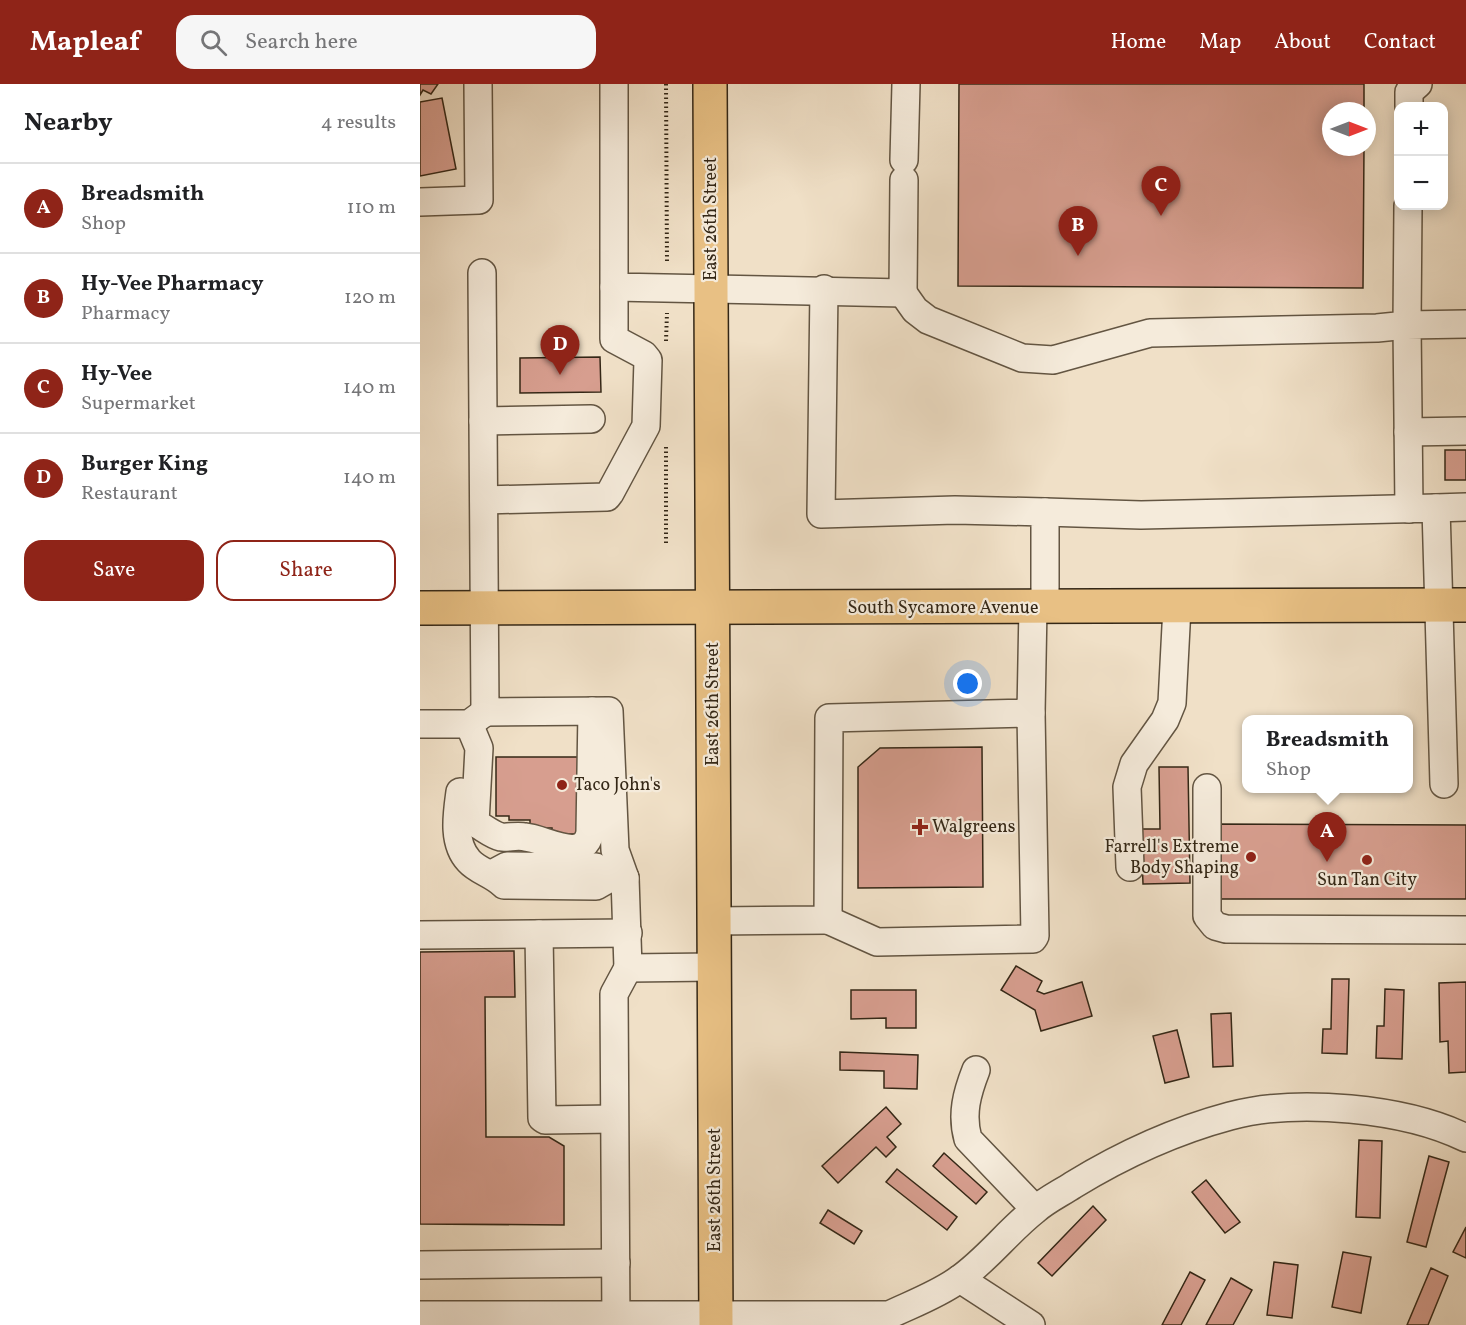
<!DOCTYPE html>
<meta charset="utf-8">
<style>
body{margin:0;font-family:Vollkorn,serif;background:#f6f6f6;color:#202124}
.controls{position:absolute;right:18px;top:18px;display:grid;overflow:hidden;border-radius:12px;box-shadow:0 3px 15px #0003}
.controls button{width:54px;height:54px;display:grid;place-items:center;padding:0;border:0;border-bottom:2px solid #e0e0e0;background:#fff;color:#202124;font:30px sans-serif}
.compass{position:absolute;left:902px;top:18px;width:54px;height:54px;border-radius:50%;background:#fff;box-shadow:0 3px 15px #0003;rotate:90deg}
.you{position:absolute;left:548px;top:600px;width:21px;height:21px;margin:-15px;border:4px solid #fff;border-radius:50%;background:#1a73e8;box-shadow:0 0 0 9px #1a73e833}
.badge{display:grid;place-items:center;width:39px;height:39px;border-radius:50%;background:#8f2418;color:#fff;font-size:20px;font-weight:700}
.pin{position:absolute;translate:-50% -50px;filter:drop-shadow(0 2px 3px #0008)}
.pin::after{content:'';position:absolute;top:32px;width:21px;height:18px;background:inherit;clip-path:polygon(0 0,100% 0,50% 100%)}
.popup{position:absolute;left:822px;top:631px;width:171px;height:78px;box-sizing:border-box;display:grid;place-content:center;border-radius:12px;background:#fff;filter:drop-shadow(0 2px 4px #0005);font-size:20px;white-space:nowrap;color:#757577}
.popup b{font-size:22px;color:#202124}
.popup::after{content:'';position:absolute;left:50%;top:100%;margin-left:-12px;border:12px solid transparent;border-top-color:#fff}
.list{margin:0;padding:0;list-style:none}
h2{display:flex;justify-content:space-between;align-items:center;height:78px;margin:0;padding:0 24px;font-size:26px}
h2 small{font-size:20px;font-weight:400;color:#757577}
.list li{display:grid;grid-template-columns:39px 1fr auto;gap:18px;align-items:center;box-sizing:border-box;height:90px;padding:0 24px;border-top:2px solid #e0e0e0}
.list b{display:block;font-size:22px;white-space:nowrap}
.list p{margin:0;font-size:20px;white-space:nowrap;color:#757577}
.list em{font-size:20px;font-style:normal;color:#757577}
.actions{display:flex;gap:12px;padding:18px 24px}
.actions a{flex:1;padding:14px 0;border:2px solid #8f2418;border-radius:18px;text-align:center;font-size:21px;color:#8f2418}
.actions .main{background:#8f2418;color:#fff}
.icon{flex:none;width:33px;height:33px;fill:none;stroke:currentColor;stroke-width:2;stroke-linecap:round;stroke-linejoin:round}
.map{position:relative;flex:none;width:1046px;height:1241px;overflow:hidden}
header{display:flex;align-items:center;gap:36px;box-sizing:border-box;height:84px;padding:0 30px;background:#8f2418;color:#fff}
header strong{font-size:28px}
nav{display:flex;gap:33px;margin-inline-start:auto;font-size:21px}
.search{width:420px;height:54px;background:#f6f6f6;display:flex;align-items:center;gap:15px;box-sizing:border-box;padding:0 21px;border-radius:18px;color:#757577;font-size:22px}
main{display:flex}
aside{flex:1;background:#fff}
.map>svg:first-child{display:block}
</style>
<header>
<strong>Mapleaf</strong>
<div class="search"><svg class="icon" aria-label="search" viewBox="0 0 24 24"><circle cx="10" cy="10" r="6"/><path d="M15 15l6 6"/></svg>Search here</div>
<nav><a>Home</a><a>Map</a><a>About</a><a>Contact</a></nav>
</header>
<main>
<aside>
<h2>Nearby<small>4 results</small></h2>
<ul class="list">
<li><span class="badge">A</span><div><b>Breadsmith</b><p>Shop</p></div><em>110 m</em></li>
<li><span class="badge">B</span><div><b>Hy-Vee Pharmacy</b><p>Pharmacy</p></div><em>120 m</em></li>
<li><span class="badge">C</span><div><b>Hy-Vee</b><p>Supermarket</p></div><em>140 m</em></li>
<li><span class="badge">D</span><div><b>Burger King</b><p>Restaurant</p></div><em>140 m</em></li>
</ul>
<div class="actions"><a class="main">Save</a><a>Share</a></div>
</aside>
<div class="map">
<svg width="1046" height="1241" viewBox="0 0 1046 1241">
<rect width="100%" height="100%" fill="#f0e0c7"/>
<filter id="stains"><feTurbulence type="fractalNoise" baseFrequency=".00333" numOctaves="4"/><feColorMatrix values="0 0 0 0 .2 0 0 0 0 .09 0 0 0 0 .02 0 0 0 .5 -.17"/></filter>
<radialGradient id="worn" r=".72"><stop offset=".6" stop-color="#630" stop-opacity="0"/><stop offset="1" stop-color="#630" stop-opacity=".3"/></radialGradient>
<g fill="#d79e8f" stroke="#342716" stroke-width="1.5">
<polygon points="0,0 18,0 11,10 3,6 0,11"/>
<polygon points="539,0 944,0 944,27 911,27 911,63 944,63 943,204 538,202"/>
<polygon points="22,14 36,85 0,92 0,18"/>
<polygon points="180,273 181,308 100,309 100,274"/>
<rect x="1025" y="366" width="21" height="30"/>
<polygon points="562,663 563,803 438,804 438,683 460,664"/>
<polygon points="76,673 159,673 159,750 132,750 132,744 110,744 110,736 89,736 89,732 76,732"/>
<polygon points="739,683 768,683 770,799 723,800 721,745 740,745"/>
<polygon points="793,740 1046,741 1046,815 793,815"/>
<polygon points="94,867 95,913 65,913 66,1053 129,1053 144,1062 144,1141 0,1140 0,868"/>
<polygon points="596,882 622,897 617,907 624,910 662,898 672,932 621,947 615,926 581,906"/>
<polygon points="912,895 929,895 927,970 902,969 903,945 911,945"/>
<polygon points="1046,898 1046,988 1029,989 1028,957 1020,958 1019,899"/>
<polygon points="965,905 984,906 982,975 956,974 957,942 964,942"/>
<polygon points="431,906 496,906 496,944 466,944 466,934 431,935"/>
<polygon points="811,929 813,982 793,983 791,930"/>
<polygon points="757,946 769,993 745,999 733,952"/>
<polygon points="420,968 498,971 497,1005 464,1004 464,987 420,986"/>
<polygon points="466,1023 481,1040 467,1053 476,1063 466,1073 456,1063 418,1099 402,1082"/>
<polygon points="939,1056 962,1057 960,1134 936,1133"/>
<polygon points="524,1069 567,1108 556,1120 513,1082"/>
<polygon points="1009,1072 1029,1078 1006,1163 987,1158"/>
<polygon points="477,1085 537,1133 527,1146 466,1098"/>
<polygon points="786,1096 820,1138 805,1149 772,1108"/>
<polygon points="673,1122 686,1136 632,1192 618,1179"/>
<polygon points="408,1126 442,1147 434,1160 400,1139"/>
<polygon points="1046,1143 1046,1174 1033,1168"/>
<polygon points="923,1168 951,1173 941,1229 912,1223"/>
<polygon points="854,1178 878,1181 872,1234 847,1231"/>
<polygon points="1011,1184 1028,1192 1008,1241 987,1241"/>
<polygon points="770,1188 785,1196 761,1241 742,1241"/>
<polygon points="811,1194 832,1206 813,1241 786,1241"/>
</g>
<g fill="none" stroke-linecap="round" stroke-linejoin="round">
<g stroke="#635542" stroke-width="30">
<g id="minor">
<polyline points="194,0 194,203 483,209 484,96"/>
<polyline points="989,22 989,8 998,0"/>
<polyline points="484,76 486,0"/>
<polyline points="0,118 59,116 58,0"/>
<polyline points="62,189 65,628 189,627 195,766 205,794 208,884 294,883"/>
<polyline points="404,205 401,430 535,426 625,428 625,523"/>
<polyline points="483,209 495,226 508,236 602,274 633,276 730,249 957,244 987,241 988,122"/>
<polyline points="63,337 171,335"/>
<polyline points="988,348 1046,347"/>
<polyline points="64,416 187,413 190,409 226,342 228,276 224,271 194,255 194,203"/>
<polyline points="1016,424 1046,423"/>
<polyline points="989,425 987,241 1046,240"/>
<polyline points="625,428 721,431 1016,424 1024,700"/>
<polyline points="0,640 49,640 64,629"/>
<path d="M 49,640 L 59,664 L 55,739 C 63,743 72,751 81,753 C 88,754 97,751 105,753 C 126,755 163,780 170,749 L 172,627"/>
<polyline points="787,704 787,832 795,842 806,845 1046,846"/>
<path d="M 40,708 C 37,730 32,759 49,777 C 58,787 73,790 84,801 L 176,802 L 190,794 L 205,794"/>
<polyline points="710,783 707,703 714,680 745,636 752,619 757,523"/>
<polyline points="72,790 87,782 176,783 190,794"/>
<polyline points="408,836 457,858 613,855 615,852 611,629"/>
<polyline points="294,837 408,836 409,634 611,629 613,523"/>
<polyline points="119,850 122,1034 125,1036 194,1035"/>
<polyline points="0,851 208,849"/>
<path d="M 556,986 C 547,1009 541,1030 548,1055 L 615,1125"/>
<polyline points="0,1181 196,1179"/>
<polyline points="540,1195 611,1241"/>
<path d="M 0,1231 L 469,1231 C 492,1220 517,1211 538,1196 C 566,1177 588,1147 615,1126 C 626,1116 641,1109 653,1101 C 702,1071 754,1047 810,1032 C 877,1014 985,1024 1046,1054"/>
<polyline points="196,1241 194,910 208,884"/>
</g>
</g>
<g stroke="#342716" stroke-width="36">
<g id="major">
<polyline points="290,0 296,1241"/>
<polyline points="0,524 1046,521"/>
</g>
</g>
<g stroke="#342716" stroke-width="4" stroke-dasharray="1.5 3" stroke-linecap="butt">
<polyline points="246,0 247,179"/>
<polyline points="246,257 247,229"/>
<polyline points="246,459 246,361"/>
</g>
<use href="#minor" stroke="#f5ebdb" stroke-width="27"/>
<use href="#major" stroke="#e8c084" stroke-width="33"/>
</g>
<g fill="#8f2418" stroke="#f5ebdb" stroke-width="2">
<circle cx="142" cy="701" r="6"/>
<path d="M497 734h6v6h6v6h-6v6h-6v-6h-6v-6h6z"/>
<circle cx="831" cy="773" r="6"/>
<circle cx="947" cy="776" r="6"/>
</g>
<g text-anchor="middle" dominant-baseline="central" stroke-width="4.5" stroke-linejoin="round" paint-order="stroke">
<g font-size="18" fill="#342716" stroke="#f5ebdb">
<text transform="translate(291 135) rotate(-90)">East 26th Street</text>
<text x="523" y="524">South Sycamore Avenue</text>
<text transform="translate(293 620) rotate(-90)">East 26th Street</text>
<text transform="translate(295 1106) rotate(-90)">East 26th Street</text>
</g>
<g font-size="18" fill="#342716" stroke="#f5ebdb" text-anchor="start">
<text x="154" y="701">Taco John's</text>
<text x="512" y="743">Walgreens</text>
<text x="819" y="763" text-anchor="end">Farrell's Extreme<tspan x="819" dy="21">Body Shaping</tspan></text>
<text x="947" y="796" text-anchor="middle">Sun Tan City</text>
</g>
</g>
<rect width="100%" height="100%" filter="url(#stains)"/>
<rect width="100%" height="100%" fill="url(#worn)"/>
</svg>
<div class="controls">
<button>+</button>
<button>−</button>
</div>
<svg class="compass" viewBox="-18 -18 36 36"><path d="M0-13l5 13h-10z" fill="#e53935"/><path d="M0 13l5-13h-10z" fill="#757577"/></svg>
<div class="you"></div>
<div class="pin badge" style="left:907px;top:778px">A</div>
<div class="popup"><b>Breadsmith</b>Shop</div>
<div class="pin badge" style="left:658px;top:172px">B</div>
<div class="pin badge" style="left:741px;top:132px">C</div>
<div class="pin badge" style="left:140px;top:291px">D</div>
</div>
</main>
